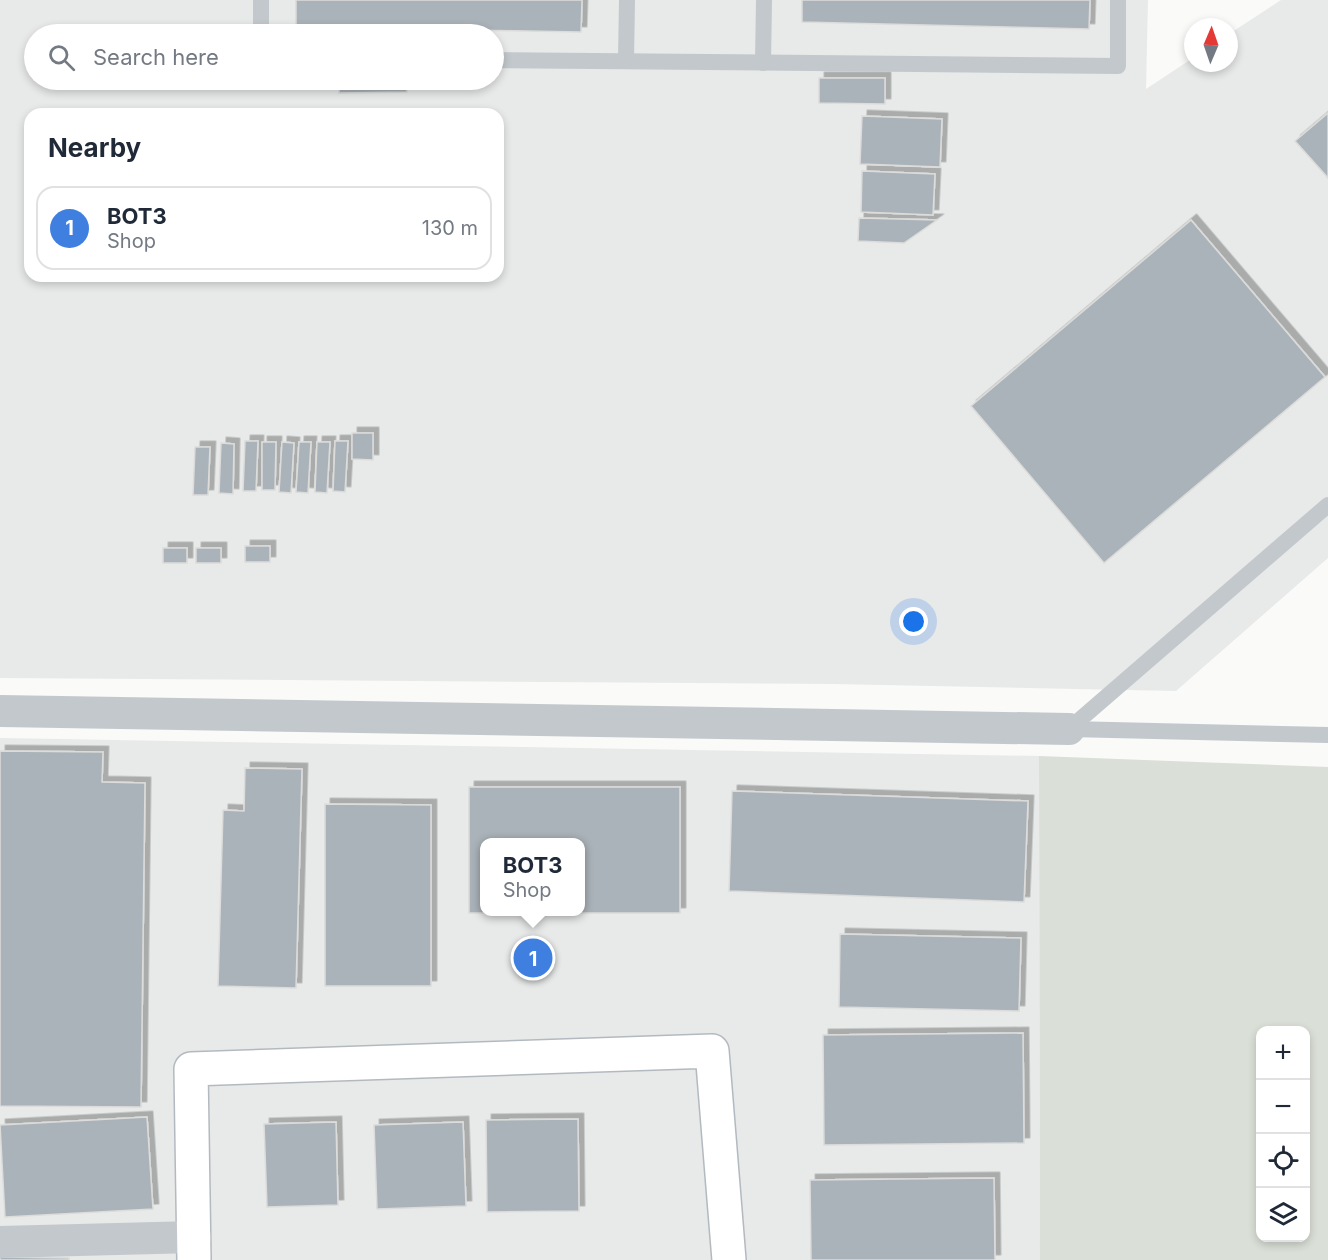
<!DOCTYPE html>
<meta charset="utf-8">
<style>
body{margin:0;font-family:Inter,sans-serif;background:#f2f2f3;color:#1f2937}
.controls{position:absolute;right:18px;bottom:18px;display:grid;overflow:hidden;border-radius:12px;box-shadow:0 3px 9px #0003}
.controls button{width:54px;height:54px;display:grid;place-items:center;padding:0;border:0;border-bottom:2px solid #e0e1e3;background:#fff;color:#1f2937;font:30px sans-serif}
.compass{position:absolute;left:1184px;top:18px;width:54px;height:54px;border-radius:50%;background:#fff;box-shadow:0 3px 9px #0003;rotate:2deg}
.you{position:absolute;left:914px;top:622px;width:21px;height:21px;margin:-15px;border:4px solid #fff;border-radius:50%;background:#1a73e8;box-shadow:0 0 0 9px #1a73e833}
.badge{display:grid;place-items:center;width:39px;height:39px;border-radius:50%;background:#111827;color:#fff;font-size:20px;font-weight:700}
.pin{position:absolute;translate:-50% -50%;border:3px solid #fff;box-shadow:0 2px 6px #0006}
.popup{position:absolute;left:480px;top:838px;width:105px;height:78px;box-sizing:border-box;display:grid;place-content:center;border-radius:12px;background:#fff;filter:drop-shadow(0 2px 4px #0005);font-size:20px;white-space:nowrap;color:#747a83}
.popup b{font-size:22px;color:#1f2937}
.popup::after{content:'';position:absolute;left:50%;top:100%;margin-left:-12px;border:12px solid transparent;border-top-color:#fff}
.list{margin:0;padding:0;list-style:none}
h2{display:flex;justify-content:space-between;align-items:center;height:78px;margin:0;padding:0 24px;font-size:26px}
h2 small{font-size:20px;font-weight:400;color:#747a83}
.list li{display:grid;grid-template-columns:39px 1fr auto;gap:18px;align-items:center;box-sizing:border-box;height:84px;margin:0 12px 12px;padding:0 12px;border:2px solid #e0e1e3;border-radius:18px}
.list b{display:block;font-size:22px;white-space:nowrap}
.list p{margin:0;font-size:20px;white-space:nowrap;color:#747a83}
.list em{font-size:20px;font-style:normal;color:#747a83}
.icon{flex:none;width:33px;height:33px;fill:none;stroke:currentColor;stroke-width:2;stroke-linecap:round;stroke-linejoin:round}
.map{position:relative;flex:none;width:1328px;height:1260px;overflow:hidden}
.search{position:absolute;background:#fff;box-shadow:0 3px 9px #0003;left:24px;top:24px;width:480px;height:66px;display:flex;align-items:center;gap:15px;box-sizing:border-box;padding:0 21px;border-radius:33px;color:#747a83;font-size:22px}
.panel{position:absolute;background:#fff;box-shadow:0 3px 9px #0003;left:24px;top:108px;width:480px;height:174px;border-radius:18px}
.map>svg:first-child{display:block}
</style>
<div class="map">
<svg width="1328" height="1260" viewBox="0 0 1328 1260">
<defs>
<filter id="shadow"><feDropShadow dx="5.5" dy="-5.5" stdDeviation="0" flood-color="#0004"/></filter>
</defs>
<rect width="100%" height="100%" fill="#fafaf8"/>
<g fill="#e8e9e9" fill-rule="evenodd">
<path d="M 0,0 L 1148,0 L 1146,89 L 1193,58 L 1193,63 L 1229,63 L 1229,34 L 1281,0 L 1328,0 L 1328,558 L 1176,691 L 834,684 L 0,678 ZM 34,34 L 494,34 L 494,80 L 34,80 ZM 30,114 L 498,114 L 498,276 L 30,276 Z"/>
<path d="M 0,738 L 1039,756 L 1040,1260 L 0,1260 ZM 485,842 L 581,842 L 581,912 L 485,912 Z"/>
</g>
<path fill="#dadfd7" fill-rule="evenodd" d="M 1039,756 L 1328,767 L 1328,1260 L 1040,1260 ZM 1260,1030 L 1306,1030 L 1306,1238 L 1260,1238 Z"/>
<g fill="#aab3b9" stroke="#dcdcda" stroke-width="1.5" fill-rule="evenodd" filter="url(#shadow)">
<polygon points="296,0 582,0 581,32 296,27"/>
<polygon points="802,0 1090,0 1089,29 802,22"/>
<polygon points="819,78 885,78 885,104 819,103"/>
<polygon points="339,80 407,80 407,92 339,93"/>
<polygon points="1328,113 1328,178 1295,141"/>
<polygon points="862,116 942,119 940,167 860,164"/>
<polygon points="862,171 935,174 933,215 861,212"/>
<polygon points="859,218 937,220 904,243 858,241"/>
<polygon points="1191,220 1325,377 1104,563 971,406"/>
<polygon points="352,433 373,433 373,460 352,459"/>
<polygon points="245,441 258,441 256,491 243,491"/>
<polygon points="335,441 348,441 345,492 333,491"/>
<polygon points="262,442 276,442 275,490 262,490"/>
<polygon points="282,442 294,443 291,493 279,492"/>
<polygon points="299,442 311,442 308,493 296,492"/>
<polygon points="317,442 330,442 327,493 315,492"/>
<polygon points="221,443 234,444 233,494 219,493"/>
<polygon points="195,447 210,447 208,495 193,495"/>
<rect x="245" y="546" width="25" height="16"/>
<rect x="163" y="548" width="24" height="15"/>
<rect x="196" y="548" width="25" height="15"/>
<polygon points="0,751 103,752 102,782 145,783 141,1107 0,1106"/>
<polygon points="245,768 302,769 296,988 218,986 223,810 244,811"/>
<path d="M 469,787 L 680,787 L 680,913 L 469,913 ZM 485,842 L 581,842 L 581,912 L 485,912 Z"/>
<polygon points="732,791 1028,801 1024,902 729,891"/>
<polygon points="325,804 431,805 431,986 325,986"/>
<polygon points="840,934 1021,938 1019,1011 839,1007"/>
<polygon points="1023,1033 1024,1143 824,1145 823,1035"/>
<polygon points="147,1117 153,1209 5,1217 0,1125"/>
<polygon points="578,1119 579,1211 487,1212 486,1120"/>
<polygon points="336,1122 338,1205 267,1207 264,1124"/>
<polygon points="463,1122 466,1206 377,1209 374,1125"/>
<polygon points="994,1178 995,1260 811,1260 810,1180"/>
<polygon points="0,1257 69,1258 69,1260 0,1260"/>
</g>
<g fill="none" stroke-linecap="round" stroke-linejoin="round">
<g stroke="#b3babf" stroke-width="36">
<polyline id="secondary" points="194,1260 191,1069 712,1051 729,1260"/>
</g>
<g stroke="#c3c8cc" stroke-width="16">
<polyline points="261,34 261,0"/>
<polyline points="494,60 1118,66 1118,0"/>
<polyline points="626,61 627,0"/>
<polyline points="763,63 764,0"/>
<polyline points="1069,729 1328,505"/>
<polyline points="1069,729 1328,735"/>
</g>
<g stroke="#c3c8cc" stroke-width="32">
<polyline points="0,711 1069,729"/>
<polyline points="0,1242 195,1237"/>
</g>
<use href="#secondary" stroke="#fff" stroke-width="33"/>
</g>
</svg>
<div class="controls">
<button>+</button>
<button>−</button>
<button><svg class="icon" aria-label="locate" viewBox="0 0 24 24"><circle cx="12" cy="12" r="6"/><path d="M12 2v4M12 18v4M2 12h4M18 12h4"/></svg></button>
<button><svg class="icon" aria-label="layers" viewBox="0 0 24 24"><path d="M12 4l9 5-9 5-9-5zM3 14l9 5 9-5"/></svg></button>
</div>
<svg class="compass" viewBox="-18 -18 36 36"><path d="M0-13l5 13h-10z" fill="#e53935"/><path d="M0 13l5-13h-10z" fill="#747a83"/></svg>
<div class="you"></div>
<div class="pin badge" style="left:533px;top:958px;background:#3f7fe0">1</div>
<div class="popup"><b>BOT3</b>Shop</div>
<div class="search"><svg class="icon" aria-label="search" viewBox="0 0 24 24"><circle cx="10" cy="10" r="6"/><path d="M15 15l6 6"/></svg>Search here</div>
<section class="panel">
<h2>Nearby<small></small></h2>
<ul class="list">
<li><span class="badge" style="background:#3f7fe0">1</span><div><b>BOT3</b><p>Shop</p></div><em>130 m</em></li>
</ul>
</section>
</div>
